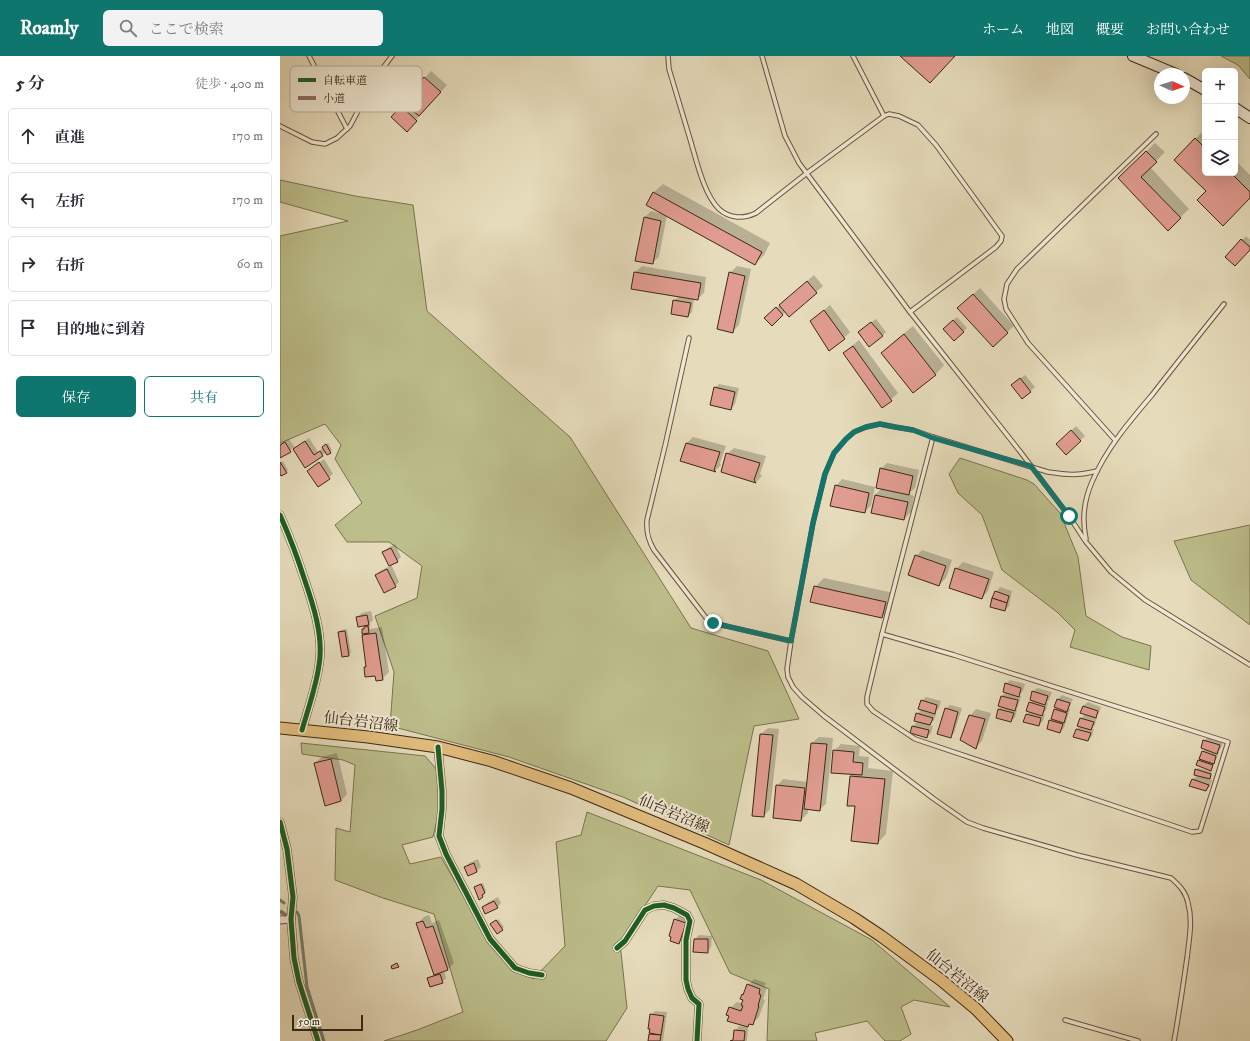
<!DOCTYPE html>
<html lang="ja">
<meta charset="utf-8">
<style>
body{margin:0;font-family:"IM FELL DW Pica","Noto Serif JP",serif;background:#f2f2f3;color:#2b2b33}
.controls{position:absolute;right:12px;top:12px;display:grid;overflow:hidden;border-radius:6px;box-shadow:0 4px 16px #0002}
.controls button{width:36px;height:36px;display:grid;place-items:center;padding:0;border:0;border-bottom:1px solid #e1e1e2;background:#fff;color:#2b2b33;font:20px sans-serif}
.compass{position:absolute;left:874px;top:12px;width:36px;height:36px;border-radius:50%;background:#fff;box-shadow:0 4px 16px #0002;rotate:93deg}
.scale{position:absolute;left:12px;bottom:10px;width:71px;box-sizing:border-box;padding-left:4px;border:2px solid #3e2714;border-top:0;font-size:11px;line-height:14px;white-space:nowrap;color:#3e2714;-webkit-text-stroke:3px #efe8d3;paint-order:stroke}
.stop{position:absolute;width:12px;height:12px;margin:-9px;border:3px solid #0f766e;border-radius:50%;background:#fff}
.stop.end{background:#0f766e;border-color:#fff;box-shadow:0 1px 4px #0008}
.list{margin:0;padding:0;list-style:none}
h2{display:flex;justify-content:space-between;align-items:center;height:52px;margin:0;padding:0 16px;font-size:17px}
h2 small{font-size:13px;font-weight:400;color:#7c7c81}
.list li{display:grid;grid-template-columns:26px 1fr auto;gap:12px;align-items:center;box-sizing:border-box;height:56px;margin:0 8px 8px;padding:0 8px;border:1px solid #e1e1e2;border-radius:6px}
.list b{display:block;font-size:15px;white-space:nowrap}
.list em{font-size:13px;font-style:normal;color:#7c7c81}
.actions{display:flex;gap:8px;padding:12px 16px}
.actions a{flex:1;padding:9px 0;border:1px solid #0f766e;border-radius:6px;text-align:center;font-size:14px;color:#0f766e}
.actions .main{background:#0f766e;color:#fff}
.icon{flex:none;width:22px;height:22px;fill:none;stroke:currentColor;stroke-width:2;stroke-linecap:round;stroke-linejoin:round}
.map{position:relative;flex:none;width:970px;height:985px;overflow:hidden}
header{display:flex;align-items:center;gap:24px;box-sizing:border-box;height:56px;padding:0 20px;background:#0f766e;color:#fff}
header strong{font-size:19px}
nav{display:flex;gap:22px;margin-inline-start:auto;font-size:14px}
.search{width:280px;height:36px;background:#f2f2f3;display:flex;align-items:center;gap:10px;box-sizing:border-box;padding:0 14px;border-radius:6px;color:#7c7c81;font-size:15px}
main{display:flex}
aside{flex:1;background:#fff}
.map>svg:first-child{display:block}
</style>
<header>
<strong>Roamly</strong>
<div class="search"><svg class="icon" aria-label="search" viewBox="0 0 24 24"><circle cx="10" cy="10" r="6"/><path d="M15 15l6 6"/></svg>ここで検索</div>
<nav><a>ホーム</a><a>地図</a><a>概要</a><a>お問い合わせ</a></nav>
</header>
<main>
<aside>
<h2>5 分<small>徒歩 · 400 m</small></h2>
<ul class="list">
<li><svg class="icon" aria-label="ahead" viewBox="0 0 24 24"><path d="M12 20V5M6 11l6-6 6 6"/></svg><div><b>直進</b></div><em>170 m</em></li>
<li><svg class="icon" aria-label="left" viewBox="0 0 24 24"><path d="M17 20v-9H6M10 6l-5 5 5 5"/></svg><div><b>左折</b></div><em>170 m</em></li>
<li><svg class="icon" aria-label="right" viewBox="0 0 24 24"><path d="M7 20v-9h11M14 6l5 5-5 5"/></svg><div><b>右折</b></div><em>60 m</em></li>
<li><svg class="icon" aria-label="arrive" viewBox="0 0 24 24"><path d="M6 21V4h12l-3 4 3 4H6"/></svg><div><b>目的地に到着</b></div></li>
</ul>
<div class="actions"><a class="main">保存</a><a>共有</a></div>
</aside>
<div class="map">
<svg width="970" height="985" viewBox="0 0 970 985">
<rect width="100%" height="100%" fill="#e6dcbb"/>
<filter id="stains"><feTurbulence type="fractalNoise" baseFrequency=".005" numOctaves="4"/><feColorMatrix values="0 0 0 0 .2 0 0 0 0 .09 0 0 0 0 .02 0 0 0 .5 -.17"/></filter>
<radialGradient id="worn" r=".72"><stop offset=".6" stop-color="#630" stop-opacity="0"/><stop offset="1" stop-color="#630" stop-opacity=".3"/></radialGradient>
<g fill="#bcbe8b" stroke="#7d7250">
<polygon points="941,0 970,0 970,23 958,9"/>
<polygon points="0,124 75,140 133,149 147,255 290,381 411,572 488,595 519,663 474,670 449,789 343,741 229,701 110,670 114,616 95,560 137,542 142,510 109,486 67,486 55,469 82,447 55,403 61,389 45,368 0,387 0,180 68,165 0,146"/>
<polygon points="680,402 747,424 754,428 780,457 798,501 806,560 842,581 871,590 869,614 790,591 795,574 777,556 722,514 702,459 678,437 669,418"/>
<polygon points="970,469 970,569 911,524 894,485"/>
<polygon points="21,687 145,700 159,716 160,751 153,781 122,789 130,808 161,801 209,885 253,923 285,890 276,786 301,779 307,756 481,824 592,884 670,951 634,944 621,951 631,978 620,985 605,985 587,965 535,977 537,985 487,985 489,933 450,917 410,834 378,830 340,887 347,952 326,985 104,985 137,974 183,956 154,858 103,842 55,824 56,772 70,776 75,709 63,704 22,698"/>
</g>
<g fill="#0003">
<polygon points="151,15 167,29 127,74 112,61 126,47 124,45"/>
<polygon points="924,74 925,117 955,117 955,104 970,119 970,141 927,135 895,104"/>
<polygon points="875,87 885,96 870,111 909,153 888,173 839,122"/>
<polygon points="383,128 490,187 484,199 475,208 387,159 379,201 372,207 364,162 371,155 383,158 367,148 374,136"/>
<polygon points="966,180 970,184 970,193 946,201"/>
<polygon points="362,210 426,221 424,237 417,243 414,243 412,256 408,260 394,245 399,240 355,216"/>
<polygon points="457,210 471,213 459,269 452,276 450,217"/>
<polygon points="534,219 543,230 509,260 506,255 492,269 490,258"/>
<polygon points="700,232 734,270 713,289 685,246"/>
<polygon points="550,249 570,276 564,282 531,266"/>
<polygon points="677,261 687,272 674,284 668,269"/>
<polygon points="596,263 606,276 602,280 583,272"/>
<polygon points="633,270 664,309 656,318 633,336 602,297 611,288"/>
<polygon points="579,284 618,337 603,351 564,297"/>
<polygon points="745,319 755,331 742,342 736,326"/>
<polygon points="439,328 459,332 455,348 451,353 435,332"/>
<polygon points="796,370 805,380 786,397 777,388"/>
<polygon points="413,381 446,390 440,407 441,409 435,415 402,404 407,387"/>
<polygon points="29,382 38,396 48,387 52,394 47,398 46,396 25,411 13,392 0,401 0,388 9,383 15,392"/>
<polygon points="454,392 486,400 480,418 482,420 476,426 442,415 447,398"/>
<polygon points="44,403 53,418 38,429 29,415"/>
<polygon points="3,405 8,414 6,416 0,416 0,406"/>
<polygon points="607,407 639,414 635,432 628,438 634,440 631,456 624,463 592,456 595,439 602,432 601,413"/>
<polygon points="562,423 595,431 591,450 584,456 556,430"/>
<polygon points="115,488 121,501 117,505 111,508 119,526 115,530 96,519 100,515 110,510 103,496 108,492"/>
<polygon points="642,494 672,504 666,522 659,529 636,500"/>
<polygon points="683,506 714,516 708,535 702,542 676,513"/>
<polygon points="544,522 614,537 610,552 602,561 535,531"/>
<polygon points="720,531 732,535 729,550 725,554 716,536"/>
<polygon points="91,555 93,564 88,569 90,569 90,573 102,571 109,616 102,623 85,611 87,609 83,573 88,568 77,561 82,557"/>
<polygon points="67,573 71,597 69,599 63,600 59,576 61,574"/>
<polygon points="730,624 745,628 743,635 738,640 741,640 738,650 736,653 737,653 735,661 731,665 719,653 722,650 719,649 722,640 726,636 726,628"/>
<polygon points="757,632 772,636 769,644 766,646 768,647 766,654 763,658 765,658 763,665 759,669 747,658 750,655 750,647 753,644 753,636"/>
<polygon points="782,639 793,643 789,652 790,653 784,672 780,676 770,665 776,651 778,643"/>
<polygon points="646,641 661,645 659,652 654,657 656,658 654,664 649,669 653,670 651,677 647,681 631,677 633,670 638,665 637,658 642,653 642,645"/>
<polygon points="808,646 821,651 819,657 815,661 817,662 815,669 812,673 814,673 812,680 808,684 794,680 797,673 800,670 801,663 805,658 803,650"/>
<polygon points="670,649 682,652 674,677 670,681 666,653"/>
<polygon points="696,653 711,657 702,685 695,692 690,660"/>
<polygon points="488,672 499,673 490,753 484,760 481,678"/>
<polygon points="539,681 553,682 546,748 539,754 528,753 528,757 521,764 497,730 503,723 528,726 532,687"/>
<polygon points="928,681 943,685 941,692 938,696 939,696 937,702 933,707 934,708 931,713 919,705 923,696 925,693 924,685"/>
<polygon points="561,688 580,690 579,700 589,701 588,712 613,715 606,778 598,787 576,750 568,749 571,720 574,717 554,695"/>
<polygon points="57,697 67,738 61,745 35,707 42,701"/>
<polygon points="918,712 932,716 931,721 928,723 932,724 930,730 926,734 913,724 917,719 916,714"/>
<polygon points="198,803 201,811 197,815 188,819 185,811 189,807"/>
<polygon points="203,827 206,835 203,837 204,838 201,842 195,831"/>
<polygon points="218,841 221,847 217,852 203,851 207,847"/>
<polygon points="149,859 152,867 159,864 174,907 168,913 164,915 166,922 162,926 148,922 155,918 137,868 144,861"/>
<polygon points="399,860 409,863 403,883 399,887 393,880 395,864"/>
<polygon points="218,863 224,871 217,877 213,867"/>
<polygon points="419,879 432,880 431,891 427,896 415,883"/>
<polygon points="474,923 486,927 484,931 487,932 483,943 485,944 479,961 472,968 470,967 467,970 450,952 457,946 463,948 464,943 462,939 465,936 468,929"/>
<polygon points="375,955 387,956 383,985 369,985 371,972 371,959"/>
<polygon points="459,970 468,971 467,985 451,985 454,982 455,975"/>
</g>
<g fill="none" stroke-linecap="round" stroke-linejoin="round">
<g stroke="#738070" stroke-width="3">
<polyline points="0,844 4,847"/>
<polyline points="17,856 19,860 27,931 44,985"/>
</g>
</g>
<g fill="#e09c90" stroke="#3e2714">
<polygon points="620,0 675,0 650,27"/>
<polygon points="144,21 161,36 139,60 122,45"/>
<polygon points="121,50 137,65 127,76 111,61"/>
<polygon points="915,82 925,92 925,117 951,117 970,136 970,142 943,170 917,144 926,135 894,104"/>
<polygon points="866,95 877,106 861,121 901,162 888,175 838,122"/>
<polygon points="373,136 482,196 475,209 366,149"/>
<polygon points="364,161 381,165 373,208 355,205"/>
<polygon points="961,183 970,191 970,194 955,210 945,201"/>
<polygon points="354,216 421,227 418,244 351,233"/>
<polygon points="449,216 465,220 453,277 437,273"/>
<polygon points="527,225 537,237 509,261 499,249"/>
<polygon points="693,238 728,277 713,291 677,252"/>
<polygon points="393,244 411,247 408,261 391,258"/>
<polygon points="496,251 503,259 492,270 484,262"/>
<polygon points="544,254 565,283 549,295 530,265"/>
<polygon points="673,264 684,276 674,285 663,273"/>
<polygon points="591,266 603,280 589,291 578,276"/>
<polygon points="624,278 656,319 633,337 601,297"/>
<polygon points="573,290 612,345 602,352 563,297"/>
<polygon points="740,322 751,336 742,343 731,329"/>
<polygon points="434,331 455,336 451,354 430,349"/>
<polygon points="791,374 801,385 786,399 776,388"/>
<polygon points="25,385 34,399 40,395 43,400 25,412 13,393"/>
<polygon points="5,386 11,396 0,402 0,389"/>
<polygon points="406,387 440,396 434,414 436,416 400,405"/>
<polygon points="46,388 51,397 47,399 42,391"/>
<polygon points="446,397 480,407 474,424 476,427 441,416"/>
<polygon points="0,406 7,417 1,420 0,418"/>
<polygon points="39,406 50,423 38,431 27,415"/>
<polygon points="600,412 633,420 629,439 596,432"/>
<polygon points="555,429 589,437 585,457 550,450"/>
<polygon points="595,439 628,446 624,464 591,457"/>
<polygon points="111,492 118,506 109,510 102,496"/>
<polygon points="635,499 666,510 659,530 628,519"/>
<polygon points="675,512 709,523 702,543 669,532"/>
<polygon points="107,513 116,531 104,537 95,519"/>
<polygon points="534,530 606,546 602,562 530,546"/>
<polygon points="715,535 729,540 727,547 712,542"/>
<polygon points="712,542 727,547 725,555 710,551"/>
<polygon points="87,559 89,569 78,571 76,561"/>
<polygon points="88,570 89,577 82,578 82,573 84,573 84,571"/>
<polygon points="65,575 69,600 62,601 58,576"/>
<polygon points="96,577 103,624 96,625 95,620 85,621 84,611 86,611 82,579"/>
<polygon points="725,627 741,632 739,641 723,636"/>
<polygon points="752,635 768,640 765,649 750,644"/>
<polygon points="721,640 738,644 735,655 718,650"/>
<polygon points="777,643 790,647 787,656 774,651"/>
<polygon points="641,644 657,649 655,658 638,653"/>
<polygon points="749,646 765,651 762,660 746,655"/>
<polygon points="803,650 818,655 816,662 800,657"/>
<polygon points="665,652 678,656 671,682 657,678"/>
<polygon points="718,653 734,657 731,666 716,662"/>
<polygon points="774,653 787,657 784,667 771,663"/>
<polygon points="636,657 653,662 650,669 634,665"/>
<polygon points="746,658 761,662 759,670 743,666"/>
<polygon points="689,659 705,663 696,693 680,684"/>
<polygon points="800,662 814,666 811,674 797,670"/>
<polygon points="769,664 783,668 780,677 767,673"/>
<polygon points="632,670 649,674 647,682 630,677"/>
<polygon points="796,673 811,677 808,685 793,681"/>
<polygon points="480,678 493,679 484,761 472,760"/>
<polygon points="923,684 940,689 937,698 921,692"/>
<polygon points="531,687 547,688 540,755 524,753"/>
<polygon points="553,694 574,696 573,706 583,707 582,719 551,717"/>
<polygon points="922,695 936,700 934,708 919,703"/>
<polygon points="51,703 61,745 45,750 34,707"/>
<polygon points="918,704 933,709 931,715 916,709"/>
<polygon points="915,713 931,718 930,723 914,719"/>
<polygon points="570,720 605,723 598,788 571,785 575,750 567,750"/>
<polygon points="912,723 929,729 926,735 909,730"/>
<polygon points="496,729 525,732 521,765 493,762"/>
<polygon points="194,807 197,816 188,820 184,811"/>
<polygon points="201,828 205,837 202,839 203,841 199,844 194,831"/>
<polygon points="214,845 218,852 205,858 202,851"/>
<polygon points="394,863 406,867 399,888 390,885 391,881 389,880"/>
<polygon points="216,864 223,874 217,878 210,868"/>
<polygon points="143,865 146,872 153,870 168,914 154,919 136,867"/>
<polygon points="414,883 428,883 428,897 413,896"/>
<polygon points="117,907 119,911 112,913 111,910"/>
<polygon points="160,918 163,927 150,931 147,922"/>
<polygon points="467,928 480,933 479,938 481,939 478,950 479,950 473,969 469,968 468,971 447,965 449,960 446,959 449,951 461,955 463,950 461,949 463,944 460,943 462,938 463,939"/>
<polygon points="370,958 384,960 381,979 369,977 370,973 368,973"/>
<polygon points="454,974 465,975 464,985 450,985 453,984"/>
<polygon points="369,978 381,979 380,985 368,985"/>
</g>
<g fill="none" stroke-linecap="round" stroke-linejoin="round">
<g stroke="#68543e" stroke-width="5.5">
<g id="lane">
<polyline points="29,0 67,73"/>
<path d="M 388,0 L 389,13 C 396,36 403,60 410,83 C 416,103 424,139 439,153 C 450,163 464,163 476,157 L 527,117 L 604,60 L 609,58 L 619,60 L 638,69 L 656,89 L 722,180 L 721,185 L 716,191 L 630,256"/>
<polyline points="482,0 505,80 519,107 630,256 742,398 789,460 806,486 831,516 865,544 970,609"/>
<polyline points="573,0 604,60"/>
<polyline points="0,70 32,86 45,88 57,82 70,70 96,21 112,0"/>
<path d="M 409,282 L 385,390 L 367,464 C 366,476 368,484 374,494 L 427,563 L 433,567 L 511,585"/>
<polyline points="835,384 748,287 726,253 724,243 727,228 737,213 876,78"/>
<path d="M 817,415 C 797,420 788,419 768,416 L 653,381 L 633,374 L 615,371 L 600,368 L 586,371 L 574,376 L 566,383 L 554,397 L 545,418 L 533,467 L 511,585 L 507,613 L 508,621 L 513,631 L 522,641 L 544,660 L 654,743 L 687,766 L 703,772 L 797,799 L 891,822 C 899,829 906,836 908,847 C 913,865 909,884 907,902 C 903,930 899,958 894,985"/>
<path d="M 806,483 C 802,464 804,444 812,426 C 826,393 849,366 872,339 C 896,308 920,278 944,248"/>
<polygon points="602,578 674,599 948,686 920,775 912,776 635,683 593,655 587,648 587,641"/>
<polyline points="602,578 653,381"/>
<polyline points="785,964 858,985"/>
</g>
</g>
<g stroke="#68543e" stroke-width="9">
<g id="street">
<path d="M 0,459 C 9,479 17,500 24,522 C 33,548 44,581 39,609 C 36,631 28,653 22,674"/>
<polyline points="158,691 162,735 162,753 159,780 166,798 210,883 235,912 249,917 262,919"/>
<polyline points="0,766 7,793 13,841 11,863 14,902 19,926 38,985"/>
<polyline points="0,864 11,863"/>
<polyline points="337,892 345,885 365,854 374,850 384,849 394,852 407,859 410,865 406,884 406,924 408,933 412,942 419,948 417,985"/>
</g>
</g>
<g stroke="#3e2714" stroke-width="12">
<g id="secondary">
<polyline points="853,0 896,18"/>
<polyline points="904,22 925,34"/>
<polyline points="955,52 970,62"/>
</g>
</g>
<g stroke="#3e2714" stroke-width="13">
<polyline id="primary" points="0,672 88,681 158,691 212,705 291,732 424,787 516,828 574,862 601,880 661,924 696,953 727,985"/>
</g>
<use href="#lane" stroke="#efe8d3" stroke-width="3.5"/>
<use href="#street" stroke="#efe8d3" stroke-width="7"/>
<use href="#secondary" stroke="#efe8d3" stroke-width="10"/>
<use href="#primary" stroke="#e3be7e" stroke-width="11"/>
<polyline stroke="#8d6e63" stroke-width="4" stroke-dasharray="8 4" stroke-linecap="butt" points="0,855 11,863"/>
<g stroke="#efe8d3" stroke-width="8">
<g id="cycleway">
<path d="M 0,459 C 9,479 17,500 24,522 C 33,548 44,581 39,609 C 36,631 28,653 22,674"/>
<polyline points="158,691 162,735 162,753 159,780 166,798 210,883 235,912 249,917 262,919"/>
<polyline points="0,766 7,793 13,841 11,863 14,902 19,926 38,985"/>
<polyline points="337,892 345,885 365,854 374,850 384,849 394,852 407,859 410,865 406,884 406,924 408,933 412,942 419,948 417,985"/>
</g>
</g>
<use href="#cycleway" stroke="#1b5e20" stroke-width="5"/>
</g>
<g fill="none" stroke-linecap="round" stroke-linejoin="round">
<polyline stroke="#0f766e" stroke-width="5" points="433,567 511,585 533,467 545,418 554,397 566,383 574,376 586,371 600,368 615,371 633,374 653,382 751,410 789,460"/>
</g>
<g text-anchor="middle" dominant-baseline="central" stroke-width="4" stroke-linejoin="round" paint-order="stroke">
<g font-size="15" fill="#3e2714" stroke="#efe8d3">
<text transform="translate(81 666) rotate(7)">仙台岩沼線</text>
<text transform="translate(394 758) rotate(23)">仙台岩沼線</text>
<text transform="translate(677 920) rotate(39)">仙台岩沼線</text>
</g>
</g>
<rect x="10" y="10" width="132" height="46" rx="6" fill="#efe8d3" stroke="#baae9a" stroke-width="1"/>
<rect x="18" y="22" width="18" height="4" fill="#1b5e20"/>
<rect x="18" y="40" width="18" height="4" fill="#8d6e63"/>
<g font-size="11" fill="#3e2714">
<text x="43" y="28">自転車道</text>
<text x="43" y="46">小道</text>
</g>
<rect width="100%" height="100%" filter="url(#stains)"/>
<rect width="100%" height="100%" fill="url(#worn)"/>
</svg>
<div class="controls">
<button>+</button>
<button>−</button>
<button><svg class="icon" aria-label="layers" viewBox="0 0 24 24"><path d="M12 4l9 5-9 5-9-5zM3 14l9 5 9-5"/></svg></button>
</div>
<svg class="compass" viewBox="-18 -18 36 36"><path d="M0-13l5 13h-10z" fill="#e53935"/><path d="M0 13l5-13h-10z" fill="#7c7c81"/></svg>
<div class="scale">50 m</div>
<div class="stop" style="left:789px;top:460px"></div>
<div class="stop end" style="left:433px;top:567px"></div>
</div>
</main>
